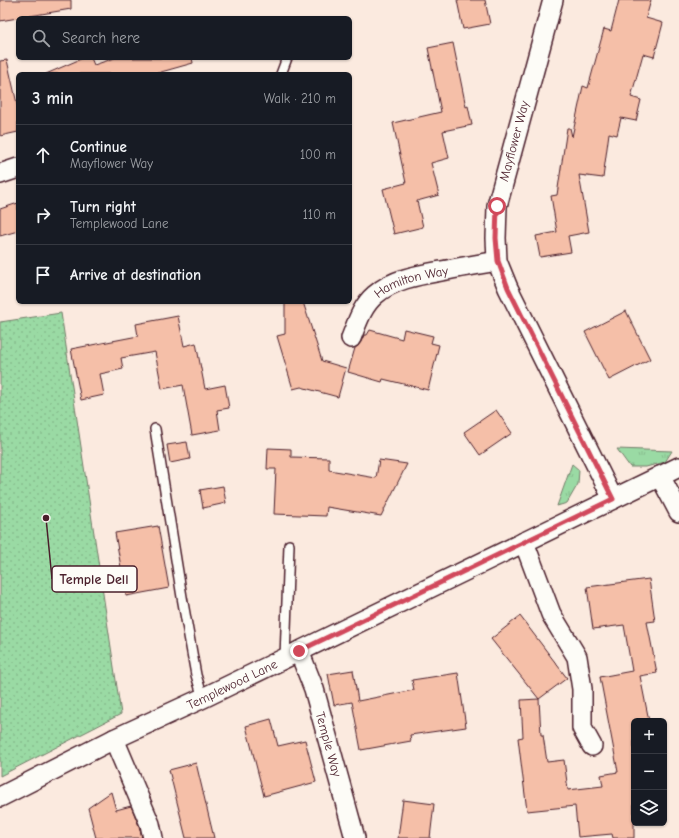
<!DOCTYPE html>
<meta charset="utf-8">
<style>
body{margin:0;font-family:"Comic Neue",sans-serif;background:#242831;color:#f1f3f6}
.controls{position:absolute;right:12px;bottom:12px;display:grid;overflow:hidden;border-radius:6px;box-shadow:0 1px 3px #0004}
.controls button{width:36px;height:36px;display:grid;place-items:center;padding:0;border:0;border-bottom:1px solid #363941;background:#171b24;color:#f1f3f6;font:20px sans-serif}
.stop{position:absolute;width:12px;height:12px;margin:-9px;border:3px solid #d1495b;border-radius:50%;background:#fff}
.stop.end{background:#d1495b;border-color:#fff;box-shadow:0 1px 4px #0008}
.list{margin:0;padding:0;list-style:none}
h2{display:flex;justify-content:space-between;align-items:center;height:52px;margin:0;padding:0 16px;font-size:17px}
h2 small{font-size:13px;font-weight:400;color:#9ea1a6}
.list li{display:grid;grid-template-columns:26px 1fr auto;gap:12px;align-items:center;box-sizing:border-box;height:60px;padding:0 16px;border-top:1px solid #363941}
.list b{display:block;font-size:15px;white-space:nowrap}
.list p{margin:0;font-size:13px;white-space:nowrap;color:#9ea1a6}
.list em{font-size:13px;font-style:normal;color:#9ea1a6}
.icon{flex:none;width:22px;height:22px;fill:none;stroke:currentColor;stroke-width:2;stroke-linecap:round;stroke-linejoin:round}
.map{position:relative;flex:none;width:679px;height:838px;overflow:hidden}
.search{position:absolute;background:#171b24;box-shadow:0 1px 3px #0004;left:16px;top:16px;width:336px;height:44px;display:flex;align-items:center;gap:10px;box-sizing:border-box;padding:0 14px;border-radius:6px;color:#9ea1a6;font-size:15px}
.panel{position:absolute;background:#171b24;box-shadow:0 1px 3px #0004;left:16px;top:72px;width:336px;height:232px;border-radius:6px}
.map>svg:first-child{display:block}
</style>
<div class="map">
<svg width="679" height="838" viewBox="0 0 679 838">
<defs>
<pattern id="grass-tufts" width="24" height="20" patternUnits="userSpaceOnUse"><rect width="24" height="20" fill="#9adaa4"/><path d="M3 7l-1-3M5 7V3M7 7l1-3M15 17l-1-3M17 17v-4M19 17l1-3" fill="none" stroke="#86bb8d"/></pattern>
<pattern id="park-dots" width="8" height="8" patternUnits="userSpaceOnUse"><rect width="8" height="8" fill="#9adaa4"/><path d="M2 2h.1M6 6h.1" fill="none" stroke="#86bb8d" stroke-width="1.8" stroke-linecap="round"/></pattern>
</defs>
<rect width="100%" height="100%" fill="#fbeadf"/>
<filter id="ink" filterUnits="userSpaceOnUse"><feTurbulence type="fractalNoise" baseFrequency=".025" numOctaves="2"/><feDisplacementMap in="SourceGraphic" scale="8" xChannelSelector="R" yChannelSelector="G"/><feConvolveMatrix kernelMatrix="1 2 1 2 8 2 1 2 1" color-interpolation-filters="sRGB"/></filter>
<g filter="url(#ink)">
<g fill="url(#grass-tufts)" stroke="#727c68">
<polygon points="617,449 672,451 665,462 646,467 630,467"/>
<polygon points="572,464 579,470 578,484 567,503 557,506"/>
</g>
<polygon fill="url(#park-dots)" stroke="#727c68" points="61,313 121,714 0,776 0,322"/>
<g fill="#f5bfa8" stroke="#4a1f2b">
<polygon points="0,0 71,0 71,9 0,21"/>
<polygon points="457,0 485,0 490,24 463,29"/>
<polygon points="619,0 651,0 646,18 663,23 654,57 643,54 631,97 641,100 636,121 621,118 617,135 609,133 603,178 579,175 589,232 568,236 571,252 540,257 536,236 557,232 551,196 557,195 567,128 570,128 572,137 583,86 588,88 604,29 611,31"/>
<polygon points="453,43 466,107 468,106 472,125 443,131 449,158 431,163 439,195 417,201 423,227 394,234 383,189 406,183 393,123 441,112 428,48"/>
<polygon points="83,58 91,58 94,65 115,58 192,58 193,63 154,74 46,74"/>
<polygon points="7,60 18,108 18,132 0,136 0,61"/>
<polygon points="18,203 18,231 0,236 0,209"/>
<polygon points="285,302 303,302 322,361 346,368 338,397 301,387 293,389 277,336 285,334"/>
<polygon points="626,311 650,359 609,380 585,332"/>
<polygon points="178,316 184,346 196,343 205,389 225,385 229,408 217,410 220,430 192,435 183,385 162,389 155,352 121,358 123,369 100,374 104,395 81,400 71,349 138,336 136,324"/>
<polygon points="404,329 433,336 431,343 439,345 428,390 383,379 382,382 348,372 355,348 358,346 361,342 364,335 367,335 370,330 402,339"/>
<polygon points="496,410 512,433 480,455 464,432"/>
<polygon points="187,442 190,459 170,463 167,445"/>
<polygon points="268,448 291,449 291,457 329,458 329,470 376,478 379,460 407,464 381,516 327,507 326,516 274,514 276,469 267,469"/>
<polygon points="223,486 226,503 203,508 200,490"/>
<polygon points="158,526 169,588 126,596 115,533"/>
<polygon points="649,579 655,621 647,622 657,673 640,676 649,721 634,721 634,838 613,838 612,834 578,837 575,806 527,811 518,738 523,737 521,700 539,699 541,735 543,735 547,762 564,760 568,790 603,786 601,775 618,772 600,677 632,671 624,625 593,629 587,587"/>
<polygon points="520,616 567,678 539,699 491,639"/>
<polygon points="353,670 358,701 414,690 412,680 458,673 466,727 410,735 411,741 361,750 352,702 334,705 328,674"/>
<polygon points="271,719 278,746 305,740 316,782 264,796 246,726"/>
<polygon points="196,763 214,838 186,838 169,770"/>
<polygon points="111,792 116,810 131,806 139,826 142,838 96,838 88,808"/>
<polygon points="403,800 434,804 430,838 398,838"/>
</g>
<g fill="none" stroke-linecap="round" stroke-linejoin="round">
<g stroke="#4a1f2b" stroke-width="12">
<g id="service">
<polyline points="281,74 287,58"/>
<polyline points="155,429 182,597 196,675 203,698"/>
<polyline points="285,658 289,545"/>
</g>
</g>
<g stroke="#4a1f2b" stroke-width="22">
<g id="minor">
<polyline points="553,0 497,206 496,238 497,261 508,288 613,499"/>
<polyline points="0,174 18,168"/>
<path id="s1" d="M 351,338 C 357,323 362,306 375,295 C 395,277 426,274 452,269 C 467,266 482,264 497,261"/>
<polyline points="660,476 679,512"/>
<polyline points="524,542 551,614 577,657 582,689 582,728 592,746"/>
<path id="s2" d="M 299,651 L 314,689 L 355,838"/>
<polyline points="114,739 150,824 153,838"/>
<path id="s3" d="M 0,797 L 114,739 L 203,698 L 679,467"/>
</g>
</g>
<use href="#service" stroke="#fdfcf7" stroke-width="9"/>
<use href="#minor" stroke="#fdfcf7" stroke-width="19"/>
</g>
</g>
<g fill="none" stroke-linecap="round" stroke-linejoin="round" filter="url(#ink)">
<polyline stroke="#d1495b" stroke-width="5" points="299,651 613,499 508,288 498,261 496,238 497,206"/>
</g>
<g text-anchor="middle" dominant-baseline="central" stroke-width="4" stroke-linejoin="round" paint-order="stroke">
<g font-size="13" fill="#4a1f2b" stroke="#fdfcf7">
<text transform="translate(514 141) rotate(-75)">Mayflower Way</text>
<text stroke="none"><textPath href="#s1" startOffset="89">Hamilton Way</textPath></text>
<text stroke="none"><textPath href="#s3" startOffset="258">Templewood Lane</textPath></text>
<text stroke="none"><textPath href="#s2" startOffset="98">Temple Way</textPath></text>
</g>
</g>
<path fill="none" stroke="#4a1f2b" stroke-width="1.5" d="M46 518L52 579"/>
<circle fill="#4a1f2b" stroke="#fdfcf7" stroke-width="1.5" cx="46" cy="518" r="4"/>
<rect fill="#fdfcf7" stroke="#4a1f2b" stroke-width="1.5" x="52" y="566" width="85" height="26" rx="4"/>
<g font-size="14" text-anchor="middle" font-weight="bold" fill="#4a1f2b">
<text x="94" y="584">Temple Dell</text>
</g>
</svg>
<div class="controls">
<button>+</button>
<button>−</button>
<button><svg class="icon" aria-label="layers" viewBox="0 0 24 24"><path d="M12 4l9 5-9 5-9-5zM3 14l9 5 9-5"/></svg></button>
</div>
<div class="stop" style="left:497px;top:206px"></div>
<div class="stop end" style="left:299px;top:651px"></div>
<div class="search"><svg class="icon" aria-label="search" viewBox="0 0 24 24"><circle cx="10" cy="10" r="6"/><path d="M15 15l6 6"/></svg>Search here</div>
<section class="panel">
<h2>3 min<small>Walk · 210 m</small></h2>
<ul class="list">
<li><svg class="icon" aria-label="ahead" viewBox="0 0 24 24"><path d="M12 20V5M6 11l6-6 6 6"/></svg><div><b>Continue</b><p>Mayflower Way</p></div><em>100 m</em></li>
<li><svg class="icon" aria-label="right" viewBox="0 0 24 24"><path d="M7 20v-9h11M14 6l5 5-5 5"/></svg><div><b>Turn right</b><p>Templewood Lane</p></div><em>110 m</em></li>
<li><svg class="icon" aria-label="arrive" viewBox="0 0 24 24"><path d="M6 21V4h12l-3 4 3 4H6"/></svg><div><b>Arrive at destination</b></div></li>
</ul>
</section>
</div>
